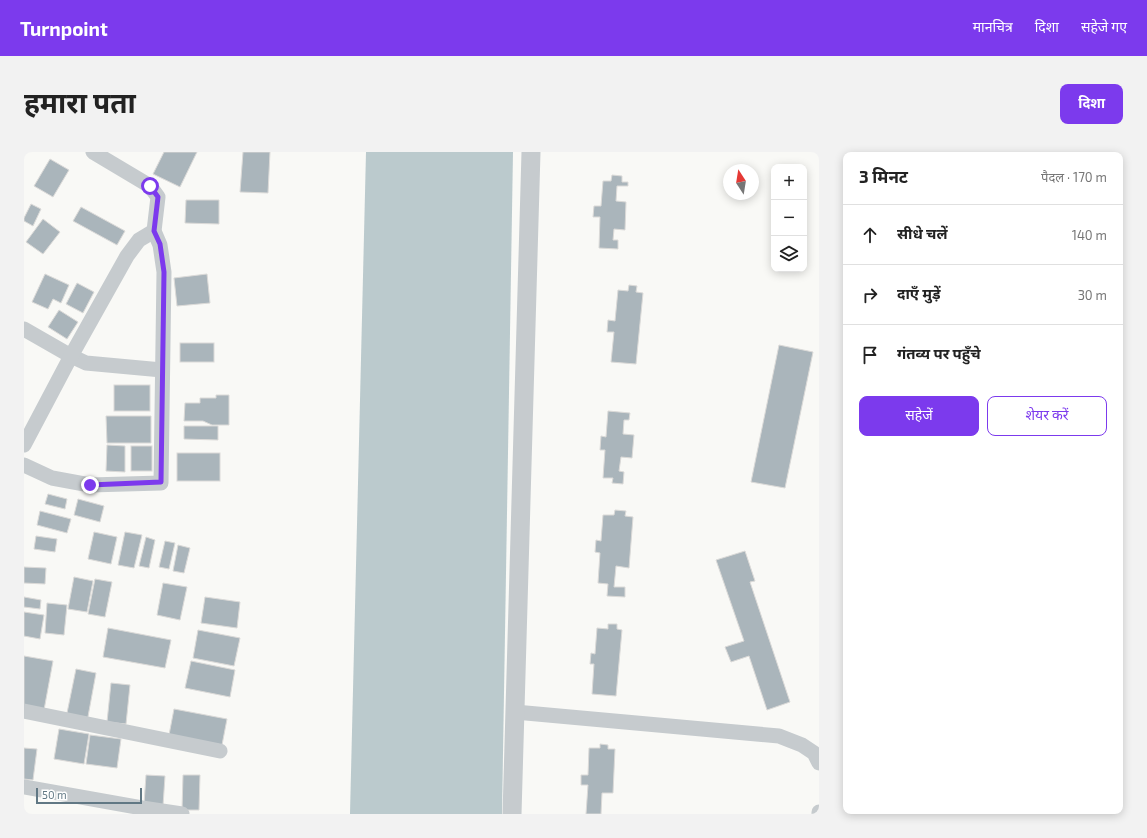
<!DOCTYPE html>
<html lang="hi">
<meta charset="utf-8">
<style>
body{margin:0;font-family:"Exo 2","Noto Sans Devanagari",sans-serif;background:#f2f2f2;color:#222}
.controls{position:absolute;right:12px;top:12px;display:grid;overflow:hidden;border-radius:8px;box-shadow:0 2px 10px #0003}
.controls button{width:36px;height:36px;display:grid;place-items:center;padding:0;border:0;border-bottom:1px solid #e0e0e0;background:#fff;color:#222;font:20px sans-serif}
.compass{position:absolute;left:699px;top:12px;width:36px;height:36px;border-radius:50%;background:#fff;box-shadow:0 2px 10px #0003;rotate:348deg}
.scale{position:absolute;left:12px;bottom:10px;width:106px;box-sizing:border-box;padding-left:4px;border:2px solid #617884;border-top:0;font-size:11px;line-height:14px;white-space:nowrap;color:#617884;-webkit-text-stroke:3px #fff;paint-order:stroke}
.stop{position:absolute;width:12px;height:12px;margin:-9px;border:3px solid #7c3aed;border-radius:50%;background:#fff}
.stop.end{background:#7c3aed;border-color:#fff;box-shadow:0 1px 4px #0008}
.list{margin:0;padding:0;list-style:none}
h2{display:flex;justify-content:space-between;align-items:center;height:52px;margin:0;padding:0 16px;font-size:17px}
h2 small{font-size:13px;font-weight:400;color:#767676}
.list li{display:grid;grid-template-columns:26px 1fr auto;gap:12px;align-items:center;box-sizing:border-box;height:60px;padding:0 16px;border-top:1px solid #e0e0e0}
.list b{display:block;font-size:15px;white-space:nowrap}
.list em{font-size:13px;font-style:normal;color:#767676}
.actions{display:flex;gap:8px;padding:12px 16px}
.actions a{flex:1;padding:9px 0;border:1px solid #7c3aed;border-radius:8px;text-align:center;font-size:14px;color:#7c3aed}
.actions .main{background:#7c3aed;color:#fff}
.icon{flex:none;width:22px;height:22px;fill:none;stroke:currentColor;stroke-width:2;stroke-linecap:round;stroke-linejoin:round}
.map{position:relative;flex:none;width:795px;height:662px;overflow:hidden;border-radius:8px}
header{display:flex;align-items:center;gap:24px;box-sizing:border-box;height:56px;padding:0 20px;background:#7c3aed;color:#fff}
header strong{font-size:19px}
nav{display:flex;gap:22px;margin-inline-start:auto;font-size:14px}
.intro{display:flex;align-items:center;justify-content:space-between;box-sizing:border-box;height:96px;padding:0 24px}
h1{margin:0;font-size:28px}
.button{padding:10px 18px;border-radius:8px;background:#7c3aed;color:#fff;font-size:14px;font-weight:700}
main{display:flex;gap:24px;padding:0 24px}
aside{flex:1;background:#fff;border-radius:8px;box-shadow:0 2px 10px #0003}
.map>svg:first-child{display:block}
</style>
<header>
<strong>Turnpoint</strong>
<nav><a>मानचित्र</a><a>दिशा</a><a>सहेजे गए</a></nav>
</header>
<div class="intro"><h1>हमारा पता</h1><a class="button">दिशा</a></div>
<main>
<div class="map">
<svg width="795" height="662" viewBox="0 0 795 662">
<rect width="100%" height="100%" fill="#f9f9f6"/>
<polygon fill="#bbcacd" points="342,0 489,0 478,662 326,662"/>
<g fill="#aab5bb" stroke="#dbdad8">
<polygon points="140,0 173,0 156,35 129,22"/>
<polygon points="219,0 246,0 244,41 216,40"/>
<polygon points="26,7 45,18 29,45 10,34"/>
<polygon points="588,23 598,24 598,30 604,30 604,34 593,34 592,49 602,50 601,78 590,77 589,88 594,88 594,97 575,96 576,65 569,65 570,54 577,54 579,29 587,29"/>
<polygon points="162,48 195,48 195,72 161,71"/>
<polygon points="7,52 17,57 9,74 0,69 0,66"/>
<polygon points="57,55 101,79 93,93 49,69"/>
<polygon points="19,67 36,80 19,102 2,90"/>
<polygon points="21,122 45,133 37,151 29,147 24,157 8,150"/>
<polygon points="183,122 186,151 153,154 150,126"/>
<polygon points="53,131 70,140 59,161 42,152"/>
<polygon points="605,133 613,134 612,140 619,141 612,212 587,210 590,180 583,180 584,168 591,169 594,138 604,139"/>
<polygon points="35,158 54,170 43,187 24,175"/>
<rect x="156" y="191" width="34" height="19"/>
<polygon points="755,193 789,200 761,336 727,330"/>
<rect x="90" y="233" width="36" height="26"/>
<polygon points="192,243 205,243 205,273 188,273 179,269 160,269 161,251 176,251 176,246 192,246"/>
<polygon points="584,259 606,261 605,268 600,268 599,282 610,283 608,306 597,305 595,319 600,320 599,332 588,331 589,326 579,326 581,298 576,298 577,284 582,285"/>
<polygon points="82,264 127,264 127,291 83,291"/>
<polygon points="160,274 194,274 194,288 160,287"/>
<polygon points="83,293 101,294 101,320 82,319"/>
<rect x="107" y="294" width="21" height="25"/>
<rect x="153" y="301" width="43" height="28"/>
<polygon points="24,342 43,347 41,357 21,352"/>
<polygon points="54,347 80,354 76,370 50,363"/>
<polygon points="591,358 602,359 601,364 609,365 605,416 592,414 590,435 601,435 601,445 583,444 584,432 574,431 576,401 571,400 572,388 577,389 579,363 590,363"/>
<polygon points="16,359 47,367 43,381 13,373"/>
<polygon points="70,380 93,385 87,412 64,407"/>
<polygon points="101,380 118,383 110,416 94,413"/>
<polygon points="12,384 33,387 31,400 10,397"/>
<polygon points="122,385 131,388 125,416 115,414"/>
<polygon points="141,389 151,391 145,417 135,415"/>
<polygon points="154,393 166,396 160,421 149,419"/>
<polygon points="721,399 731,429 726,430 766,550 743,558 725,504 707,510 701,495 720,489 692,408"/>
<polygon points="0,415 22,416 21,432 0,431"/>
<polygon points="50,425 69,429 63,460 44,457"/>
<polygon points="71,427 88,430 81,465 64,462"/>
<polygon points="139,431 163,435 156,468 133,463"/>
<polygon points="0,445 17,448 16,457 0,455"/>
<polygon points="181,445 216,450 213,476 177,471"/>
<polygon points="23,451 43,453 40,483 21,481"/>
<polygon points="0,460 20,463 16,487 0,484"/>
<polygon points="584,472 593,472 593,477 598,478 592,544 568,542 570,512 566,512 567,501 571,502 573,476 584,477"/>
<polygon points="84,476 147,488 141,516 79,505"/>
<polygon points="174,478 216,486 210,514 169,506"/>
<polygon points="0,504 29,509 20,558 0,554"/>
<polygon points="167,509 211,518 206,545 161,536"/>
<polygon points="52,517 72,521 63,570 42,566"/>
<polygon points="87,531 106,533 102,572 83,570"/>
<polygon points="150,557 203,567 198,593 145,583"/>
<polygon points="35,577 65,582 60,612 30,607"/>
<polygon points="66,583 97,587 93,616 62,612"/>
<polygon points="576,592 584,593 584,597 591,597 589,641 578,641 577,662 562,662 564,633 557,633 557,623 564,623 565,596 576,596"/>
<polygon points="0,596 13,597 9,628 0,627"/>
<polygon points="122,623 141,624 139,654 120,652"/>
<polygon points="159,623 176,623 175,658 158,658"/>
</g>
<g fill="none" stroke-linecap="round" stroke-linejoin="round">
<g stroke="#c6cbce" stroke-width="15">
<polyline points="0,177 47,204 62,211 138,218"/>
<polyline points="0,293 47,204 103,104 115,88 130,79"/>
<polyline points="0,313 28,326 66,333 137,331 140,120 136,93 130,79 134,45 126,34 69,0"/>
<polyline points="0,559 196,599"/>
<polyline points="491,560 755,584 778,593 790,601 795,611"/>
<polyline points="0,635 118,656 158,662"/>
<polyline points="795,662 795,660"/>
</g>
<polyline stroke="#c6cbce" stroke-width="19" points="488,662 507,0"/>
</g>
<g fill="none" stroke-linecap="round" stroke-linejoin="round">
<polyline stroke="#7c3aed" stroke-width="5" points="66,333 137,330 140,120 136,92 130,79 134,45 126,34"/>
</g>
</svg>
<div class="controls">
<button>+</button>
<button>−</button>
<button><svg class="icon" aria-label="layers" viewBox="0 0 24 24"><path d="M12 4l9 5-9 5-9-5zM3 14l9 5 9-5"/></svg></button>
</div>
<svg class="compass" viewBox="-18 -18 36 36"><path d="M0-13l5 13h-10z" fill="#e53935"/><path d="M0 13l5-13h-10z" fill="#767676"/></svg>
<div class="scale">50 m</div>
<div class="stop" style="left:126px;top:34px"></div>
<div class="stop end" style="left:66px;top:333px"></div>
</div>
<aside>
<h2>3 मिनट<small>पैदल · 170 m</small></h2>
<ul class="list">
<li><svg class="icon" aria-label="ahead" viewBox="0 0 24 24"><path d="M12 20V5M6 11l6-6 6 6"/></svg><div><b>सीधे चलें</b></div><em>140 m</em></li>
<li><svg class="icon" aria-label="right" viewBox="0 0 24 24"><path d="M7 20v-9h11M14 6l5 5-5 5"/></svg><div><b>दाएँ मुड़ें</b></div><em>30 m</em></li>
<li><svg class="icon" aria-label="arrive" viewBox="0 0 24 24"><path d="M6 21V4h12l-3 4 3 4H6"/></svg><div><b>गंतव्य पर पहुँचे</b></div></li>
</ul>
<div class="actions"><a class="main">सहेजें</a><a>शेयर करें</a></div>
</aside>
</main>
